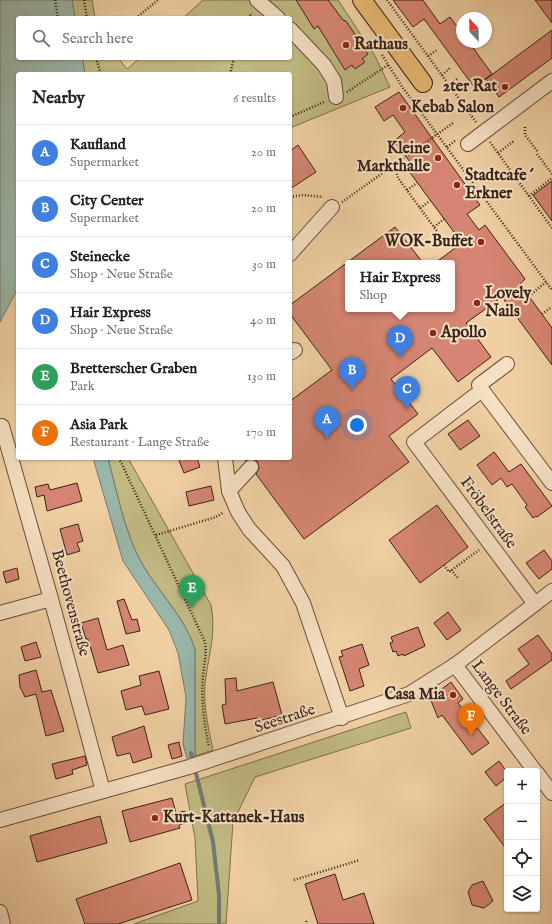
<!DOCTYPE html>
<meta charset="utf-8">
<style>
body{margin:0;font-family:"IM FELL English",serif;background:#f6f6f6;color:#202124}
.controls{position:absolute;right:12px;bottom:12px;display:grid;overflow:hidden;border-radius:4px;box-shadow:0 1px 3px #0004}
.controls button{width:36px;height:36px;display:grid;place-items:center;padding:0;border:0;border-bottom:1px solid #e0e0e0;background:#fff;color:#202124;font:20px sans-serif}
.compass{position:absolute;left:456px;top:12px;width:36px;height:36px;border-radius:50%;background:#fff;box-shadow:0 1px 3px #0004;rotate:338deg}
.you{position:absolute;left:357px;top:425px;width:14px;height:14px;margin:-10px;border:3px solid #fff;border-radius:50%;background:#1a73e8;box-shadow:0 0 0 6px #1a73e833}
.badge{display:grid;place-items:center;width:26px;height:26px;border-radius:50%;background:#8f2418;color:#fff;font-size:13px;font-weight:700}
.pin{position:absolute;translate:-50% -33px;filter:drop-shadow(0 1px 2px #0008)}
.pin::after{content:'';position:absolute;top:21px;width:14px;height:12px;background:inherit;clip-path:polygon(0 0,100% 0,50% 100%)}
.popup{position:absolute;left:345px;top:260px;width:110px;height:52px;box-sizing:border-box;display:grid;place-content:center;border-radius:4px;background:#fff;filter:drop-shadow(0 1px 3px #0005);font-size:13px;white-space:nowrap;color:#757577}
.popup b{font-size:15px;color:#202124}
.popup::after{content:'';position:absolute;left:50%;top:100%;margin-left:-8px;border:8px solid transparent;border-top-color:#fff}
.list{margin:0;padding:0;list-style:none}
h2{display:flex;justify-content:space-between;align-items:center;height:52px;margin:0;padding:0 16px;font-size:17px}
h2 small{font-size:13px;font-weight:400;color:#757577}
.list li{display:grid;grid-template-columns:26px 1fr auto;gap:12px;align-items:center;box-sizing:border-box;height:56px;padding:0 16px;border-top:1px solid #e0e0e0}
.list b{display:block;font-size:15px;white-space:nowrap}
.list p{margin:0;font-size:13px;white-space:nowrap;color:#757577}
.list em{font-size:13px;font-style:normal;color:#757577}
.icon{flex:none;width:22px;height:22px;fill:none;stroke:currentColor;stroke-width:2;stroke-linecap:round;stroke-linejoin:round}
.map{position:relative;flex:none;width:552px;height:924px;overflow:hidden}
.search{position:absolute;background:#fff;box-shadow:0 1px 3px #0004;left:16px;top:16px;width:276px;height:44px;display:flex;align-items:center;gap:10px;box-sizing:border-box;padding:0 14px;border-radius:4px;color:#757577;font-size:15px}
.panel{position:absolute;background:#fff;box-shadow:0 1px 3px #0004;left:16px;top:72px;width:276px;height:388px;border-radius:4px}
.map>svg:first-child{display:block}
</style>
<div class="map">
<svg width="552" height="924" viewBox="0 0 552 924">
<rect width="100%" height="100%" fill="#f0d0a3"/>
<filter id="stains"><feTurbulence type="fractalNoise" baseFrequency=".005" numOctaves="4"/><feColorMatrix values="0 0 0 0 .2 0 0 0 0 .09 0 0 0 0 .02 0 0 0 .5 -.17"/></filter>
<radialGradient id="worn" r=".72"><stop offset=".6" stop-color="#630" stop-opacity="0"/><stop offset="1" stop-color="#630" stop-opacity=".3"/></radialGradient>
<g fill="#c0b981" stroke="#7c6e4d">
<polygon points="72,0 92,0 95,18 75,18"/>
<polygon points="203,0 338,0 375,56 390,87 290,128 290,74 85,74 82,58 118,58 127,69 140,58 290,58 290,18 183,18"/>
<path d="M 108,458 L 128,458 L 211,605 C 216,632 210,650 206,676 C 202,700 208,727 213,750 L 195,756 L 195,649 C 183,612 152,587 136,552 C 123,523 116,489 108,458 Z"/>
<polygon points="406,712 411,728 255,777 233,822 226,924 134,924 198,901 195,838 185,784"/>
</g>
<g fill="#9ab6a8" stroke="#737b6f">
<polygon points="0,0 72,0 75,18 18,18 18,58 82,58 85,74 18,74 18,288 0,322"/>
<path d="M 93,458 L 108,458 C 116,489 123,523 136,552 C 152,587 183,612 195,649 L 195,756 L 187,758 L 183,744 L 186,697 L 178,653 L 169,630 L 123,561 Z"/>
</g>
<g fill="none" stroke-linecap="round" stroke-linejoin="round">
<polyline stroke="#737b6f" stroke-width="4" points="191,753 213,842 219,895 219,924"/>
</g>
<g fill="#d58572" stroke="#382219">
<polygon points="296,0 328,0 343,20 346,21 368,54 362,59 365,62 355,69 352,65 345,70 318,26 314,29"/>
<polygon points="393,0 423,0 440,24 450,17 462,33 462,42 469,42 492,74 474,87 424,19 413,27"/>
<polygon points="535,0 552,0 552,23"/>
<polygon points="552,30 552,58 499,97 486,79"/>
<polygon points="399,92 480,205 467,214 479,230 485,225 525,279 520,284 552,328 552,365 502,297 466,323 491,357 458,382 432,348 391,379 418,414 389,436 409,462 304,539 256,474 259,468 257,461 252,459 246,461 244,458 290,458 290,401 332,370 290,314 290,305 395,227 423,263 348,263 348,309 452,309 452,263 435,263 462,243 405,166 410,162 394,141 405,132 393,115 384,121 375,107"/>
<polygon points="298,145 316,172 290,189 290,151"/>
<polygon points="552,181 552,221 533,195"/>
<polygon points="468,420 480,436 460,450 448,434"/>
<polygon points="494,452 509,472 521,464 552,506 537,517 536,516 533,518 525,507 527,505 512,484 507,487 501,478 492,485 477,465"/>
<polygon points="178,458 197,458 200,467 184,473"/>
<polygon points="77,483 82,501 47,511 44,495 37,497 35,487 48,484 50,490"/>
<polygon points="211,486 214,500 189,506 186,492"/>
<polygon points="437,505 468,547 420,583 389,540"/>
<polygon points="78,524 83,541 77,543 80,551 67,555 60,529"/>
<polygon points="544,550 552,561 552,569 539,579 526,563"/>
<polygon points="17,568 19,579 6,583 3,572"/>
<polygon points="124,599 132,620 137,619 140,631 126,634 117,601"/>
<polygon points="448,612 461,630 447,640 434,623"/>
<polygon points="98,618 107,650 123,645 129,665 98,673 88,639 86,639 81,623"/>
<polygon points="418,627 425,646 404,656 403,654 398,656 396,651 393,652 390,643 393,642 391,637"/>
<polygon points="538,635 552,654 552,660 511,689 506,681 529,664 518,649"/>
<polygon points="36,642 41,657 25,661 21,647"/>
<polygon points="362,644 369,665 359,669 364,686 350,691 339,657 343,656 341,651"/>
<polygon points="36,670 42,692 51,690 64,731 46,736 36,694 25,697 20,687 19,675"/>
<polygon points="159,671 169,709 145,715 142,706 126,710 121,691 141,685 139,676"/>
<polygon points="236,678 237,691 273,682 282,715 258,721 257,718 225,724 222,705 226,704 225,679"/>
<polygon points="451,682 463,699 458,703 489,743 472,755 442,715 438,718 430,698"/>
<polygon points="144,726 152,757 133,763 130,753 117,756 112,737"/>
<polygon points="179,742 182,756 172,759 168,745"/>
<polygon points="85,756 87,765 72,770 73,774 56,779 52,764"/>
<polygon points="499,761 507,772 507,777 496,786 485,772"/>
<polygon points="172,798 176,813 185,811 188,822 179,825 180,828 130,842 122,811"/>
<polygon points="507,802 507,850 484,819"/>
<polygon points="100,816 107,843 37,862 30,836"/>
<polygon points="180,863 192,900 118,924 85,924 76,899"/>
<polygon points="335,874 343,900 364,893 374,924 318,924 305,884"/>
<polygon points="483,881 493,901 484,908 472,905 468,892 472,885"/>
</g>
<g fill="none" stroke-linecap="round" stroke-linejoin="round">
<g stroke="#664e3c" stroke-width="16">
<g id="minor">
<polyline points="257,0 278,18"/>
<polyline points="290,29 324,65 334,81 336,97"/>
<polyline points="468,144 552,81"/>
<polyline points="290,254 332,207"/>
<polyline points="290,353 295,350"/>
<polyline points="507,364 479,385 482,390 414,442 535,604"/>
<polyline points="482,390 552,483"/>
<polyline points="2,426 51,599 103,791"/>
<polyline points="225,458 229,491 238,512 249,529 283,566 303,603 342,718"/>
<polyline points="229,491 251,467"/>
<polyline points="0,613 51,599"/>
<polyline points="455,665 535,771"/>
<polyline points="537,773 552,793"/>
<polyline points="0,820 189,767 409,694 455,665 552,591"/>
<polyline points="0,912 3,924"/>
</g>
</g>
<g stroke="#382219" stroke-width="20">
<polyline id="major" points="362,0 423,83"/>
</g>
<g stroke="#382219" stroke-width="2.5" stroke-dasharray="1 2" stroke-linecap="butt">
<polyline points="55,0 58,18"/>
<polyline points="84,0 87,18"/>
<polyline points="387,0 476,122"/>
<polyline points="136,18 158,0"/>
<polyline points="248,18 252,13"/>
<polyline points="382,55 403,88 552,290"/>
<polyline points="428,56 437,50"/>
<polyline points="96,58 101,74"/>
<polyline points="212,58 234,59"/>
<polyline points="230,74 234,58"/>
<polyline points="442,75 450,68"/>
<polyline points="449,85 458,78"/>
<polyline points="347,92 388,65"/>
<polyline points="290,117 324,102"/>
<polyline points="525,127 525,135 538,152"/>
<polyline points="490,142 552,228"/>
<polyline points="447,147 456,140"/>
<polyline points="498,153 514,141"/>
<polyline points="537,154 552,174"/>
<polyline points="398,162 396,171 398,178 447,245 457,237"/>
<polyline points="407,190 417,183"/>
<polyline points="529,196 552,178"/>
<polyline points="290,197 303,195 323,197"/>
<polyline points="342,202 453,123"/>
<polyline points="420,208 430,201"/>
<polyline points="434,227 444,219"/>
<polyline points="529,296 546,282"/>
<polyline points="542,314 552,307"/>
<path d="M 119,458 L 205,642 C 207,654 204,663 203,676 C 201,700 204,723 209,747"/>
<polyline points="156,535 216,517 224,512"/>
<polyline points="444,565 449,572 479,550"/>
<polyline points="451,570 458,578"/>
<polyline points="294,880 360,860"/>
<polyline points="306,921 307,924"/>
</g>
<use href="#minor" stroke="#f5e0c3" stroke-width="14"/>
<use href="#major" stroke="#e8b872" stroke-width="18"/>
</g>
<g fill="#8f2418" stroke="#f5e0c3" stroke-width="1.5">
<circle cx="346" cy="45" r="4"/>
<circle cx="505" cy="87" r="4"/>
<circle cx="403" cy="108" r="4"/>
<circle cx="438" cy="158" r="4"/>
<circle cx="457" cy="185" r="4"/>
<circle cx="481" cy="242" r="4"/>
<circle cx="477" cy="303" r="4"/>
<circle cx="433" cy="333" r="4"/>
<circle cx="453" cy="695" r="4"/>
<circle cx="155" cy="818" r="4"/>
</g>
<g text-anchor="middle" dominant-baseline="central" stroke-width="4" stroke-linejoin="round" paint-order="stroke">
<g font-size="16" font-weight="bold" fill="#382219" stroke="#f5e0c3" text-anchor="start">
<text x="354" y="45">Rathaus</text>
<text x="497" y="87" text-anchor="end">2ter Rat</text>
<text x="411" y="108">Kebab Salon</text>
<text x="430" y="149" text-anchor="end">Kleine<tspan x="430" dy="18">Markthalle</tspan></text>
<text x="465" y="176">Stadtcafe´<tspan x="465" dy="18">Erkner</tspan></text>
<text x="473" y="242" text-anchor="end">WOK-Buffet</text>
<text x="485" y="294">Lovely<tspan x="485" dy="18">Nails</tspan></text>
<text x="441" y="333">Apollo</text>
<text x="445" y="695" text-anchor="end">Casa Mia</text>
<text x="163" y="818">Kurt-Kattanek-Haus</text>
</g>
<g font-size="16" fill="#382219" stroke="#f5e0c3">
<text transform="translate(488 513) rotate(54)">Fröbelstraße</text>
<text transform="translate(70 603) rotate(75)">Beethovenstraße</text>
<text transform="translate(501 698) rotate(53)">Lange Straße</text>
<text transform="translate(285 719) rotate(-18)">Seestraße</text>
</g>
</g>
<rect width="100%" height="100%" filter="url(#stains)"/>
<rect width="100%" height="100%" fill="url(#worn)"/>
</svg>
<div class="controls">
<button>+</button>
<button>−</button>
<button><svg class="icon" aria-label="locate" viewBox="0 0 24 24"><circle cx="12" cy="12" r="6"/><path d="M12 2v4M12 18v4M2 12h4M18 12h4"/></svg></button>
<button><svg class="icon" aria-label="layers" viewBox="0 0 24 24"><path d="M12 4l9 5-9 5-9-5zM3 14l9 5 9-5"/></svg></button>
</div>
<svg class="compass" viewBox="-18 -18 36 36"><path d="M0-13l5 13h-10z" fill="#e53935"/><path d="M0 13l5-13h-10z" fill="#757577"/></svg>
<div class="you"></div>
<div class="pin badge" style="left:327px;top:439px;background:#3f7fe0">A</div>
<div class="pin badge" style="left:352px;top:390px;background:#3f7fe0">B</div>
<div class="pin badge" style="left:407px;top:409px;background:#3f7fe0">C</div>
<div class="pin badge" style="left:400px;top:358px;background:#3f7fe0">D</div>
<div class="popup"><b>Hair Express</b>Shop</div>
<div class="pin badge" style="left:192px;top:608px;background:#2e9e5b">E</div>
<div class="pin badge" style="left:471px;top:736px;background:#e8710a">F</div>
<div class="search"><svg class="icon" aria-label="search" viewBox="0 0 24 24"><circle cx="10" cy="10" r="6"/><path d="M15 15l6 6"/></svg>Search here</div>
<section class="panel">
<h2>Nearby<small>6 results</small></h2>
<ul class="list">
<li><span class="badge" style="background:#3f7fe0">A</span><div><b>Kaufland</b><p>Supermarket</p></div><em>20 m</em></li>
<li><span class="badge" style="background:#3f7fe0">B</span><div><b>City Center</b><p>Supermarket</p></div><em>20 m</em></li>
<li><span class="badge" style="background:#3f7fe0">C</span><div><b>Steinecke</b><p>Shop · Neue Straße</p></div><em>30 m</em></li>
<li><span class="badge" style="background:#3f7fe0">D</span><div><b>Hair Express</b><p>Shop · Neue Straße</p></div><em>40 m</em></li>
<li><span class="badge" style="background:#2e9e5b">E</span><div><b>Bretterscher Graben</b><p>Park</p></div><em>130 m</em></li>
<li><span class="badge" style="background:#e8710a">F</span><div><b>Asia Park</b><p>Restaurant · Lange Straße</p></div><em>170 m</em></li>
</ul>
</section>
</div>
